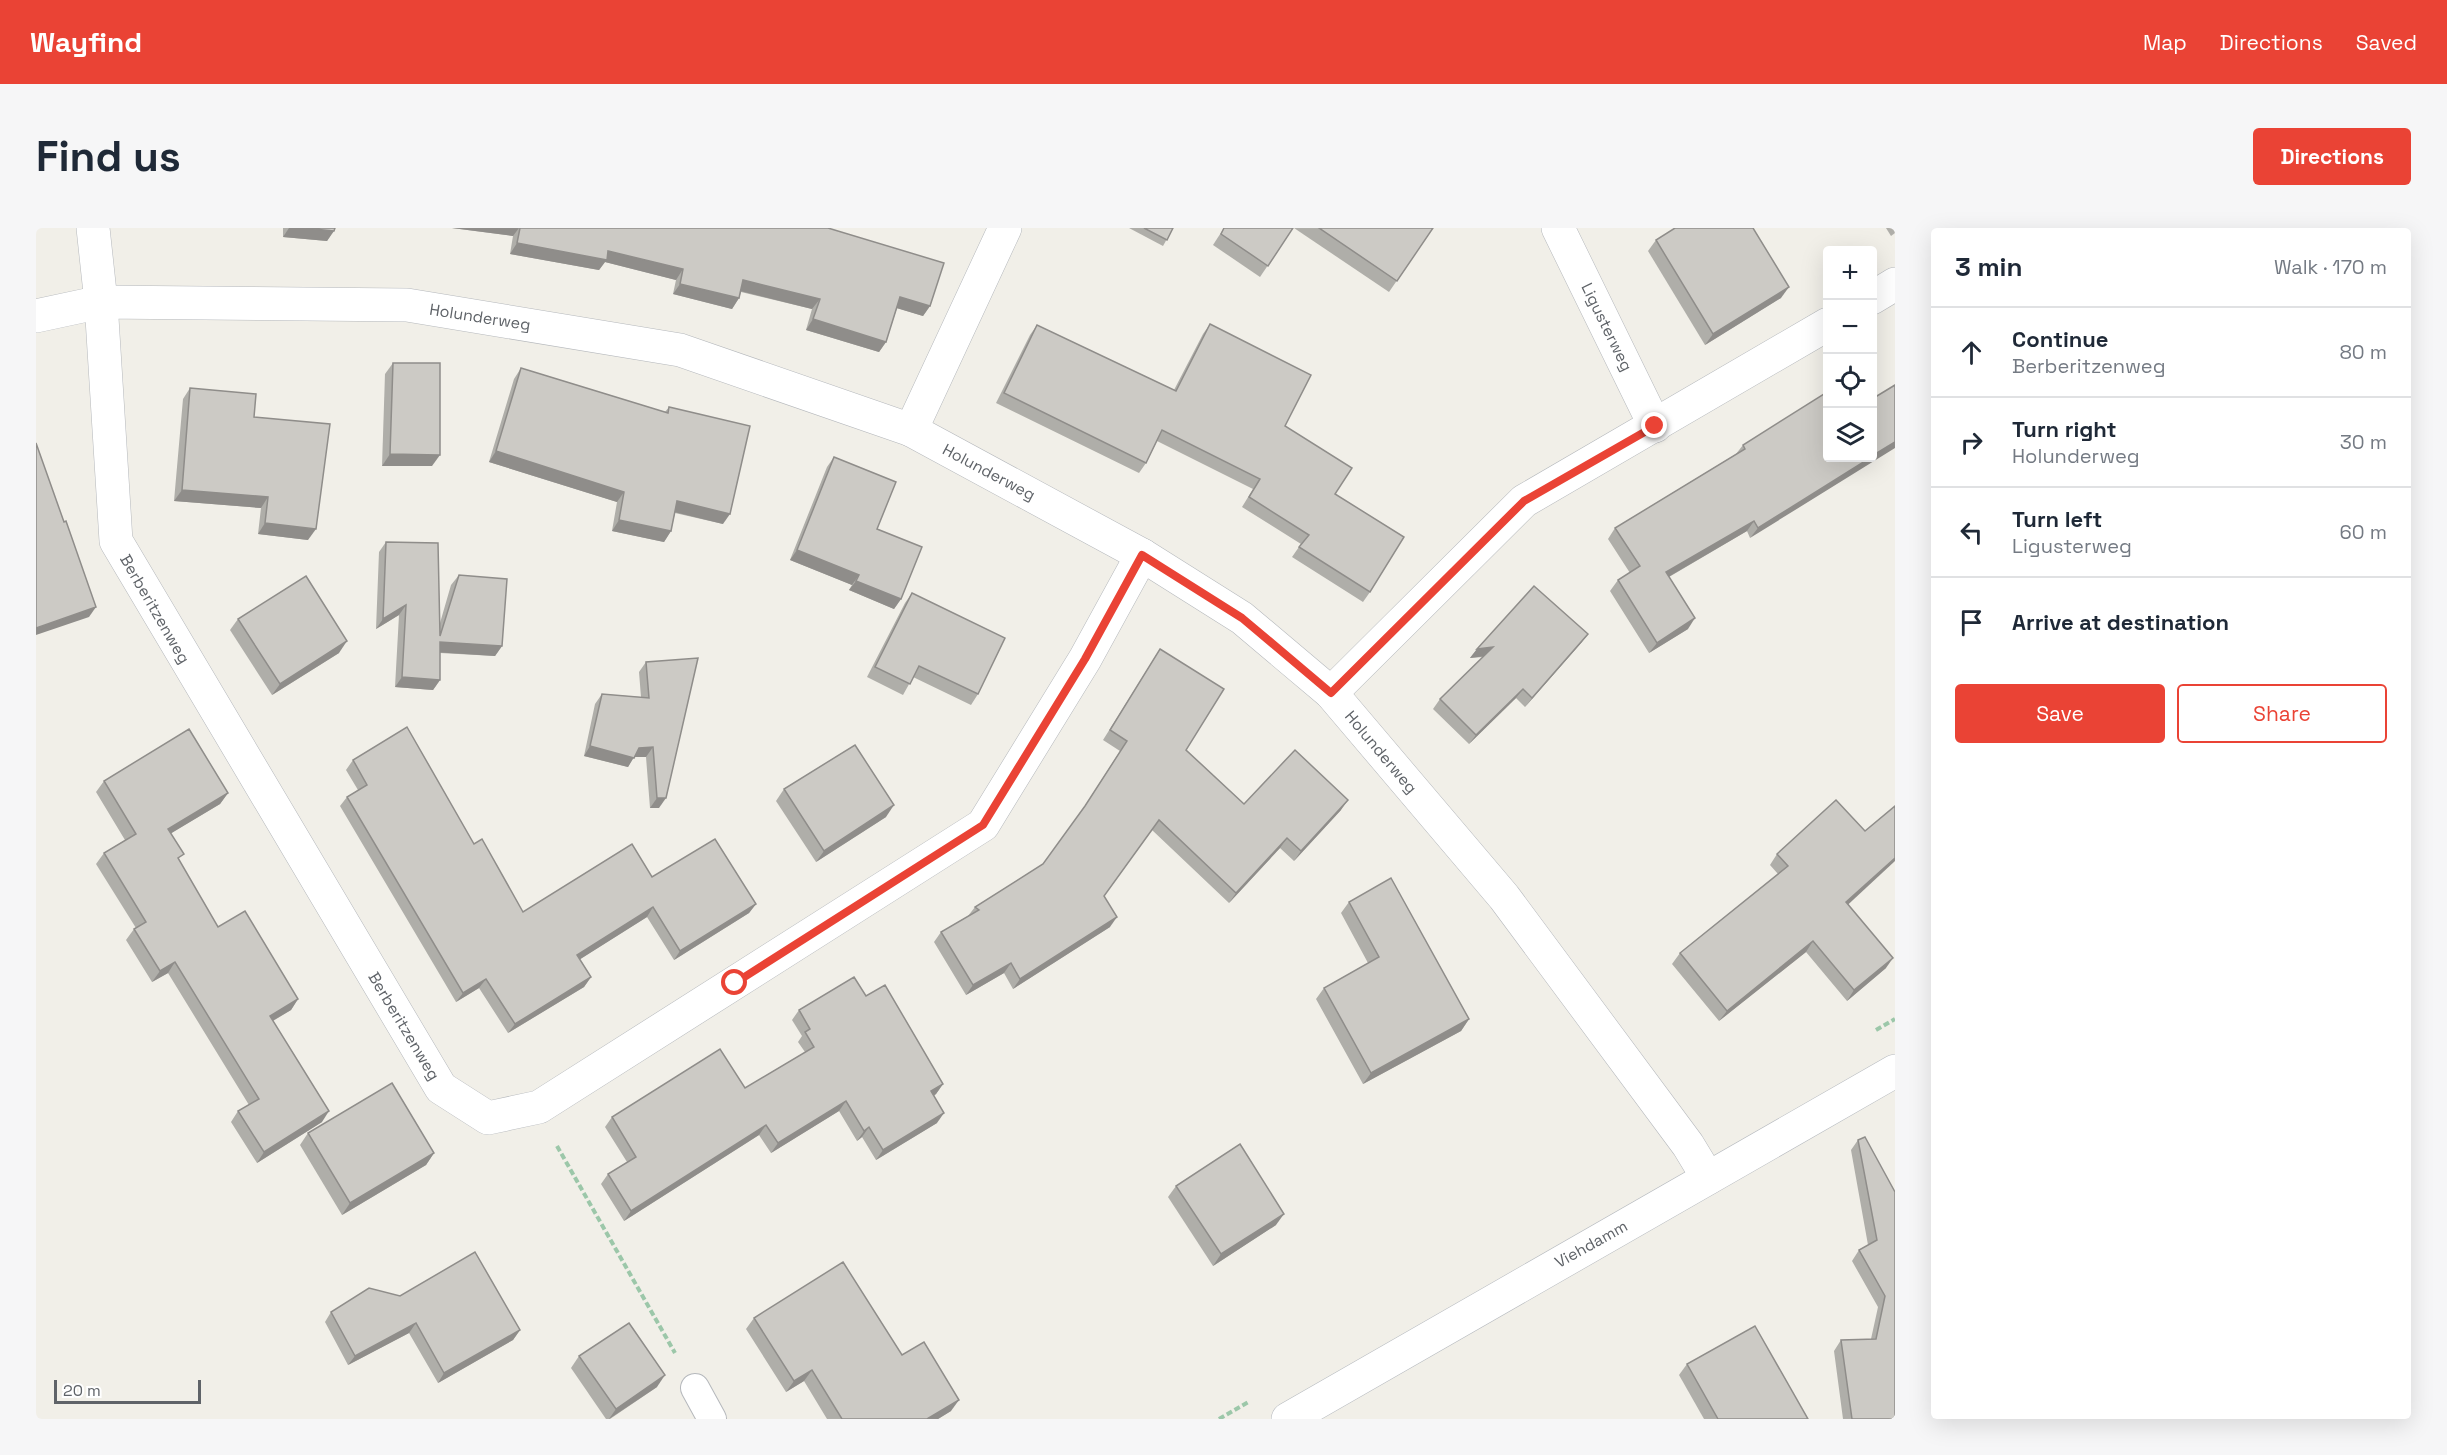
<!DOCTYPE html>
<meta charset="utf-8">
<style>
body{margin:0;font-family:"Space Grotesk",sans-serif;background:#f6f6f7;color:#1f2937}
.controls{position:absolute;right:18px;top:18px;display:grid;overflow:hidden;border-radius:6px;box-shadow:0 6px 24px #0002}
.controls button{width:54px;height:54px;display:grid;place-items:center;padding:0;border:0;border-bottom:2px solid #e0e1e3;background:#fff;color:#1f2937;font:30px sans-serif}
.scale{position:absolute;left:18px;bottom:15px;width:147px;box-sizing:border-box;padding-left:6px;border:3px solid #5f6368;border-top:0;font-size:16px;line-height:21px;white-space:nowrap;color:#5f6368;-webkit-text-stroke:4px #fff;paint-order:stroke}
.stop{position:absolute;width:18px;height:18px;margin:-14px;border:4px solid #ea4335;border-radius:50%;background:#fff}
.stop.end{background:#ea4335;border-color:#fff;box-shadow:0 2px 6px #0008}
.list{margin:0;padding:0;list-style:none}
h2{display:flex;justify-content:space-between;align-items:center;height:78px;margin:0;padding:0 24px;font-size:26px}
h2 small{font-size:20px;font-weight:400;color:#747a83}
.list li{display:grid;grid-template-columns:39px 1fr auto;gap:18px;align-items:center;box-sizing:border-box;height:90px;padding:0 24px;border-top:2px solid #e0e1e3}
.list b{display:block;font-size:22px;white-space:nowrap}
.list p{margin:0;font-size:20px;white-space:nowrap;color:#747a83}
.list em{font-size:20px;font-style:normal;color:#747a83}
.actions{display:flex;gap:12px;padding:18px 24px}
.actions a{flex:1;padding:14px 0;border:2px solid #ea4335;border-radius:6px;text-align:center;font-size:21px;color:#ea4335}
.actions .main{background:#ea4335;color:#fff}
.icon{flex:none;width:33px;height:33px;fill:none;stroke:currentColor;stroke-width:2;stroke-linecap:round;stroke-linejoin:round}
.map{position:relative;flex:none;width:1859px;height:1191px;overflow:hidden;border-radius:6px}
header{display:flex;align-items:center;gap:36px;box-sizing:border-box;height:84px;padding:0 30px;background:#ea4335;color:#fff}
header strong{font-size:28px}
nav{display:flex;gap:33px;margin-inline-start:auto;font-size:21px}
.intro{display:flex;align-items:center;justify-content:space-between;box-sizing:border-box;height:144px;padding:0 36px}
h1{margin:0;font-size:42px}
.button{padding:15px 27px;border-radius:6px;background:#ea4335;color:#fff;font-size:21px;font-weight:700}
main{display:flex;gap:36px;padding:0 36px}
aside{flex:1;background:#fff;border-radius:6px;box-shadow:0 6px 24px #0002}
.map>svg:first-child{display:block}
</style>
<header>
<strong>Wayfind</strong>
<nav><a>Map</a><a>Directions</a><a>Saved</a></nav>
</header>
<div class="intro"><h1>Find us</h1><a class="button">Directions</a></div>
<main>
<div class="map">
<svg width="1859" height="1191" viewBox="0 0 1859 1191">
<rect width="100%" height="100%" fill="#f1efe8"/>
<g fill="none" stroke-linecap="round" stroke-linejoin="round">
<g stroke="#b5b8bc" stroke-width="30">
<polyline id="service" points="659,1160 676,1191"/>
</g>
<g stroke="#b5b8bc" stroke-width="34">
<g id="minor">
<polyline points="57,0 65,74 80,313 405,860 452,890 503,879 947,597 1049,431 1106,327"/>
<polyline points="1522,0 1619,198"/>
<polyline points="1836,70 1859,56"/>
<polyline points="0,88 65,74 371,77 644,122 875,202 1106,327 1206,390 1295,465 1468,669 1652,917 1672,950"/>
<polyline points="875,202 969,0"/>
<polyline points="1295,465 1488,273 1792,96"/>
</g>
</g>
<g stroke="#b6babf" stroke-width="34">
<polyline id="secondary" points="1252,1191 1859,843"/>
</g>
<g stroke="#9cc7a9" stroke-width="4" stroke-dasharray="6 3" stroke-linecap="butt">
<polyline points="1840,802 1859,791"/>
<polyline points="521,918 639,1125"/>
<polyline points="1183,1191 1214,1173"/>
</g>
<use href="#service" stroke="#fff" stroke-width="28"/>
<use href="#minor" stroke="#fff" stroke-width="33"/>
<use href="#secondary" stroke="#fff" stroke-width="33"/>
</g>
<g fill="#afaea9">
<polygon points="247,0 299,0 291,13 247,9"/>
<polygon points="416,0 792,0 894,78 887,88 861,80 850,114 843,124 770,102 776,81 705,64 703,70 696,81 637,66 640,52 569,34 563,42 474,26 477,8"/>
<polygon points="1093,0 1137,0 1127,18"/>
<polygon points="1188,0 1257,0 1224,49 1177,17"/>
<polygon points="1258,0 1397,0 1353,64"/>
<polygon points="1850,0 1859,0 1859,5 1855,8"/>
<polygon points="1620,12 1745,70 1669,117 1612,23"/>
<polygon points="1174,96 1299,266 1334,364 1327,374 1256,329 1265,316 1206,279 1217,261 1121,213 1110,235 1103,245 960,175 994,107 1001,97 1138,162 1167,106"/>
<polygon points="357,135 396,238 346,238 349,146"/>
<polygon points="485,140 629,184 633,179 687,296 639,285 635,303 628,314 576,303 581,274 453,234 478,151"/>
<polygon points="154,160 218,189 272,312 222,306 225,280 138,273 147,171"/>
<polygon points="1707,217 1791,230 1714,310 1711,303 1633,349 1652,401 1613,425 1574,363 1582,352 1594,345 1572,311 1579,300 1700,226"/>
<polygon points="798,229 841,301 865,371 858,381 813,362 816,357 754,332 791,239"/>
<polygon points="350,314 404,395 415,357 423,347 466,418 459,428 404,425 404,452 397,462 359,459 363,387 340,401 343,324"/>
<polygon points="876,365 942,466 935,477 877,449 867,467 831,449 869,375"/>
<polygon points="202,391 303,425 236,467 194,402"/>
<polygon points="1552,406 1545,415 1489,479 1480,470 1433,516 1397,481 1404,471 1447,429 1434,430 1441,421"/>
<polygon points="1124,421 1150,522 1208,576 1305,582 1258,633 1244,620 1193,675 1116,602 1068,668 1074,699 977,761 968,745 930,767 898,714 905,704 932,688 939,679 1007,636 1045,584 1084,523 1067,512"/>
<polygon points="610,434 623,580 614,580 610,529 598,529 592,539 548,528 559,476 566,466 605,469 603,444"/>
<polygon points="317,532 438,616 487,684 616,649 720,676 713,685 638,732 611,689 544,731 555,749 548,759 472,805 443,760 420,774 304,578 311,569 322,562 310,542"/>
<polygon points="68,553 192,565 184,576 135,605 143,633 182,699 262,771 255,782 237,793 286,894 221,935 195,894 202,883 213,877 132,745 116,754 90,712 98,701 100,700 60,636 68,625 89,612 60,564"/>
<polygon points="748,561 850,589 780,634 740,573"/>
<polygon points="1741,626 1812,676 1850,740 1811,773 1770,724 1683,793 1636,736 1644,725 1742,646 1734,637"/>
<polygon points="1313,674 1433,791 1425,803 1327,856 1280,771 1288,760 1332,735 1305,685"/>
<polygon points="830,768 907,856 900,866 898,868 901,895 840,932 826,909 821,913 803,883 735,925 723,907 588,993 565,956 572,946 591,934 569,899 576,889 709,860 769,824 762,814 766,808 756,792 763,782"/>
<polygon points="272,905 398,925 390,937 306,987 264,917"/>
<polygon points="1822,912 1859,964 1859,1191 1807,1191 1798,1123 1805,1112 1835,1111 1842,1079 1816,1033 1823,1022 1832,1017 1815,922"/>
<polygon points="1140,958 1240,997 1177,1038 1132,969"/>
<polygon points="295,1084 484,1102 477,1112 402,1155 373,1105 312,1137 289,1094"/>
<polygon points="718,1090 866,1127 915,1183 902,1191 791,1191 768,1153 750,1164 710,1101"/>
<polygon points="543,1128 621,1159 574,1191 570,1191 535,1140"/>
<polygon points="1651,1136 1772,1191 1668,1191 1643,1147"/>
</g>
<g fill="#8f8d8a">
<polygon points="253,0 268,0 298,3 291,13 247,9"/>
<polygon points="416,0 483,0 477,8"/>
<polygon points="481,15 572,23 647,41 640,52 569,34 563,42 474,26"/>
<polygon points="707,52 784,71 776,81 700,62"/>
<polygon points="644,56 703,70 696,81 637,66"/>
<polygon points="1753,59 1745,70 1669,117 1677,106"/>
<polygon points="864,69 894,78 887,88 857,79"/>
<polygon points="777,91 850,114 843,124 770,102"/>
<polygon points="1859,214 1859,220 1714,310 1722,300 1834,230 1836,230 1836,228"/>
<polygon points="460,223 588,264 581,274 453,234"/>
<polygon points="354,226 404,227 396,238 346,238"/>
<polygon points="146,262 232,269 225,280 138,273"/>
<polygon points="641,273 694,286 687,296 634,283"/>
<polygon points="583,292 635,303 628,314 576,303"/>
<polygon points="1718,293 1711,303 1622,355 1630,344"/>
<polygon points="229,295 280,301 272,312 222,306"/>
<polygon points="761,322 823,347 816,357 754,332"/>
<polygon points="820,353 865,371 858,381 813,362"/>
<polygon points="370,377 363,387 340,401 347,391"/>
<polygon points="60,379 53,389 0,407 0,400"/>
<polygon points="1659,390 1652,401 1613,425 1621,415"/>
<polygon points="1552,406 1545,415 1489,479 1496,470"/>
<polygon points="311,413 303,425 236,467 244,456"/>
<polygon points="404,414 466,418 459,428 397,424"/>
<polygon points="1457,419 1450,428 1434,430 1441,421"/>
<polygon points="366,449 404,452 397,462 359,459"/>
<polygon points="1487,461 1480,470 1433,516 1440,507"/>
<polygon points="554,518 603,520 617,519 610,529 598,529 592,539 548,528"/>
<polygon points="192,565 184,576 124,612 132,601"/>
<polygon points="621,570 630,570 623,580 614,580"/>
<polygon points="1312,572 1305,582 1258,633 1265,623"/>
<polygon points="858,577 850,589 780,634 788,623"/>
<polygon points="1251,610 1244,620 1193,675 1200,665"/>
<polygon points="1859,630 1859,633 1803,685 1810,674"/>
<polygon points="720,676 713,685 638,732 644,723"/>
<polygon points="617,679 611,689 535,737 541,727"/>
<polygon points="1081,689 1074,699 977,761 984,751"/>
<polygon points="1777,713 1770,724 1683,793 1691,783"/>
<polygon points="1857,730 1850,740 1811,773 1818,762"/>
<polygon points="139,734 132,745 116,754 124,743"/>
<polygon points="975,735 968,745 930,767 937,757"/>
<polygon points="555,749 548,759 472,805 479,796"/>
<polygon points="450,751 443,760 420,774 427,765"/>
<polygon points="262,771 255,782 226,799 234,788"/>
<polygon points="1433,791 1425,803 1327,856 1335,845"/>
<polygon points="907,856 900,866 888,873 895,863"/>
<polygon points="810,873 803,883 735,925 742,915"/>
<polygon points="293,883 286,894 221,935 228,924"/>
<polygon points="908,885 901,895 840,932 847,922"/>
<polygon points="730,897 723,907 588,993 595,983"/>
<polygon points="833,899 826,909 821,913 828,903"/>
<polygon points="398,925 390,937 306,987 314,975"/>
<polygon points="1248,986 1240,997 1177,1038 1185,1026"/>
<polygon points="380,1095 373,1105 312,1137 319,1128"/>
<polygon points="484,1102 477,1112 402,1155 408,1145"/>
<polygon points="776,1142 768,1153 750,1164 758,1153"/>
<polygon points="629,1147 621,1159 573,1191 580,1181"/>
<polygon points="923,1172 915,1183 902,1191 891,1191"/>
</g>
<g fill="#cccac5" stroke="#8f8d8a" stroke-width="1.5">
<polygon points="268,0 299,0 298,3"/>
<polygon points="484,0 792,0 908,35 894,78 864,69 850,114 777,91 784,71 707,52 703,70 644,56 647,41 572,23 571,32 481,15"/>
<polygon points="1108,0 1137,0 1131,12"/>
<polygon points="1188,0 1257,0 1232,38 1185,6"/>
<polygon points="1283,0 1397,0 1361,53"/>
<polygon points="1639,0 1717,0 1753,59 1677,106 1620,12"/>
<polygon points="1174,96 1275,147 1249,198 1316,240 1299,266 1368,309 1334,364 1263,319 1273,307 1213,269 1224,251 1126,202 1110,235 968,165 1001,97 1140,163"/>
<polygon points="357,135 404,135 404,227 354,226"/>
<polygon points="485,140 632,185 633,179 714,198 694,286 641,273 635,303 583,292 588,264 460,223"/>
<polygon points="1859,157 1859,214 1836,228 1836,171"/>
<polygon points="154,160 220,166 218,189 294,196 280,301 229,295 232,269 146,262"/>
<polygon points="1791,164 1791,230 1834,230 1722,300 1718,293 1630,344 1659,390 1621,415 1582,352 1604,338 1579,300 1709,221 1707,217"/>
<polygon points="0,215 28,294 30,293 60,379 0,400"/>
<polygon points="798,229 860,254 841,301 886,319 865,371 820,353 823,347 761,322"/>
<polygon points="350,314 402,315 404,408 423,347 471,351 466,418 404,414 404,452 366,449 370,377 347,391"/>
<polygon points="270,348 311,413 244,456 202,391"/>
<polygon points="1498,358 1552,406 1496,470 1487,461 1440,507 1404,471 1457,419 1441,421"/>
<polygon points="876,365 969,410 942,466 883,438 874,456 839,439"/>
<polygon points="1124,421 1188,461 1150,522 1208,576 1259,522 1312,572 1265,623 1251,610 1200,665 1123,592 1068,668 1081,689 984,751 975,735 937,757 905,704 943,682 939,679 1007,636 1049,578 1091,513 1074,502"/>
<polygon points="662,430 630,570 621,570 617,519 603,520 598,530 554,518 566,466 613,470 610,434"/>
<polygon points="371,499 438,616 446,611 487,684 596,616 616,649 679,611 720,676 644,723 617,679 541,727 555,749 479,796 450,751 427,765 311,569 331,557 317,532"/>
<polygon points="153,501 192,565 132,601 148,626 142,630 182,699 209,683 262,771 234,788 293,883 228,924 202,883 223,871 139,734 124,743 98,701 110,694 68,625 100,606 68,553"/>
<polygon points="819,517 858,577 788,623 748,561"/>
<polygon points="1800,572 1829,603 1859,578 1859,630 1810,674 1857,730 1818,762 1777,713 1691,783 1644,725 1752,638 1741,626"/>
<polygon points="1355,650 1433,791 1335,845 1288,760 1343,729 1313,674"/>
<polygon points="818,749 830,768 849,757 907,856 895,863 908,885 847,922 833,899 828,903 810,873 742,915 730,897 595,983 572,946 600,929 576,889 684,821 709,860 778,819 769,804 774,801 763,782"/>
<polygon points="356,855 398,925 314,975 272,905"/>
<polygon points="1829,909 1859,964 1859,1191 1816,1191 1805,1112 1840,1111 1849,1068 1823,1022 1841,1012 1822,912"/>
<polygon points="1204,916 1248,986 1185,1026 1140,958"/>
<polygon points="439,1024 484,1102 408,1145 380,1095 319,1128 295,1084 333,1060 364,1068"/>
<polygon points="807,1034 866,1127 888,1114 923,1172 891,1191 806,1191 776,1142 758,1153 718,1090"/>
<polygon points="593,1095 629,1147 580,1181 543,1128"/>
<polygon points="1719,1098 1772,1191 1682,1191 1651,1136"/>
</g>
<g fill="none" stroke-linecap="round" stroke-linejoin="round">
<polyline stroke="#ea4335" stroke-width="8" points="699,755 947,597 1049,431 1106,327 1206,390 1295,465 1488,273 1619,198"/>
</g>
<g text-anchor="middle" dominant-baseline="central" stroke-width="4.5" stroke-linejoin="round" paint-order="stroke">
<g font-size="16" fill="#5f6368" stroke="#fff">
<text transform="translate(444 89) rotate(9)">Holunderweg</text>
<text transform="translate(1571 99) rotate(64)">Ligusterweg</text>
<text transform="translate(953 244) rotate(28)">Holunderweg</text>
<text transform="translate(119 381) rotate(60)">Berberitzenweg</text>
<text transform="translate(1345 524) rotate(50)">Holunderweg</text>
<text transform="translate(368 798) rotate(59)">Berberitzenweg</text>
<text transform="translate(1555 1016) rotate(-29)">Viehdamm</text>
</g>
</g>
</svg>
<div class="controls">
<button>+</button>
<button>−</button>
<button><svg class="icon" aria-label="locate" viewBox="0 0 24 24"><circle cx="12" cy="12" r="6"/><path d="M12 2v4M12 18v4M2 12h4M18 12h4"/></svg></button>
<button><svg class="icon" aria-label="layers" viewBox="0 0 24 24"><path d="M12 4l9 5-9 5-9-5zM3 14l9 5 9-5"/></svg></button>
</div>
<div class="scale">20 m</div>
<div class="stop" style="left:699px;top:755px"></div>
<div class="stop end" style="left:1619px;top:198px"></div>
</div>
<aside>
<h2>3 min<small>Walk · 170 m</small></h2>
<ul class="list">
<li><svg class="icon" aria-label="ahead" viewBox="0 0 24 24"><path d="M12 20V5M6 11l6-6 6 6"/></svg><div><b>Continue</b><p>Berberitzenweg</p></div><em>80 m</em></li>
<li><svg class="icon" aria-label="right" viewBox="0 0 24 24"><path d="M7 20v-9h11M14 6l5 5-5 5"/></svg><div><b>Turn right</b><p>Holunderweg</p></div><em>30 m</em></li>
<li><svg class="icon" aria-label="left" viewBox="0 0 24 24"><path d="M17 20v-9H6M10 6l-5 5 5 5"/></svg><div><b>Turn left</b><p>Ligusterweg</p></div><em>60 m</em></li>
<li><svg class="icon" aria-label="arrive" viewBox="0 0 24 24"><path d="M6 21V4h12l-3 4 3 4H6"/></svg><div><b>Arrive at destination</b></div></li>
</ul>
<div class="actions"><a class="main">Save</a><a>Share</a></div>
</aside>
</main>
